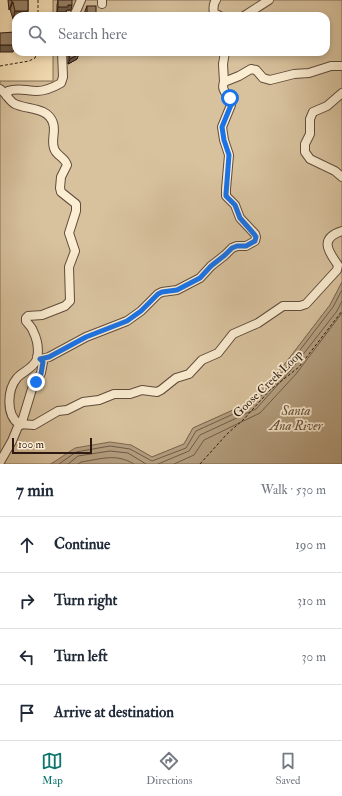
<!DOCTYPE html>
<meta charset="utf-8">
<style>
body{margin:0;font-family:"IM FELL Double Pica",serif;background:#f6f6f7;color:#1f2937}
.scale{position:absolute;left:12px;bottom:10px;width:80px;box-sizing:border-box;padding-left:4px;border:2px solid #2c1911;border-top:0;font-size:11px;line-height:14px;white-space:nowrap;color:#2c1911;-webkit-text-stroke:3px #fceed3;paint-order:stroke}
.stop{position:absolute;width:12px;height:12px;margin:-9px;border:3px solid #1a73e8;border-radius:50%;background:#fff}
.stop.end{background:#1a73e8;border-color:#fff;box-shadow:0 1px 4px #0008}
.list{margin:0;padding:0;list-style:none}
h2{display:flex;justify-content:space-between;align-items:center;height:52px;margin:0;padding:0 16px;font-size:17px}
h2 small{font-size:13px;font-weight:400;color:#747a83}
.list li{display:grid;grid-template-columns:26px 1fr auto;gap:12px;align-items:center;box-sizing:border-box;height:56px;padding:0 16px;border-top:1px solid #e0e1e3}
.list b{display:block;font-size:15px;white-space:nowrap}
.list em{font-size:13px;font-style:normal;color:#747a83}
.icon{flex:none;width:22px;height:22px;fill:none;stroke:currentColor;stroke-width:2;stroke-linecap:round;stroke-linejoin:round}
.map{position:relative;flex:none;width:342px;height:464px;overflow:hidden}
.search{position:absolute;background:#fff;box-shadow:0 2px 6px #0003;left:12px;right:12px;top:12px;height:44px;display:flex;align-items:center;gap:10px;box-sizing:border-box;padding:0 14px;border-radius:12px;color:#747a83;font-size:15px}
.sheet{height:276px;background:#fff}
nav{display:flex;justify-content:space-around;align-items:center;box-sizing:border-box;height:56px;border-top:1px solid #e0e1e3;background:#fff;font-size:11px;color:#747a83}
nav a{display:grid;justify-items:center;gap:2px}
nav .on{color:#0f766e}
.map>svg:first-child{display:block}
</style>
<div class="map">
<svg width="342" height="464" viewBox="0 0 342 464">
<rect width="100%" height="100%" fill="#fbe5bb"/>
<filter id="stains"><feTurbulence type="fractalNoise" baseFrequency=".005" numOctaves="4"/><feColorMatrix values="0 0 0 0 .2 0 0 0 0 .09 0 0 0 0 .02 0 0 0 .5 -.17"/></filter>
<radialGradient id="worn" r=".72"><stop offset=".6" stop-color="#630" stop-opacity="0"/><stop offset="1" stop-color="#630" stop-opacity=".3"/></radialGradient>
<polygon fill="#d8c29e" stroke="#826e58" points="53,0 342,0 342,282 330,305 284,365 251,402 193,428 184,444 152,457 131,445 57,461 50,464 0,464 0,81 53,81 53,52 326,52 326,16 53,16"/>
<polygon fill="#b5a081" stroke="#7e6a54" points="342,282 342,464 51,464 75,448 110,442 131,445 152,457 184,444 193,428 251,402 284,365 330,305"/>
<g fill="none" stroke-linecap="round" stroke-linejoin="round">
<g stroke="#705c49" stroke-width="1">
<polyline points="59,464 76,452 110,446 130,449 152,461 186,448 196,431 253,405 287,367 333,307 342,290"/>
<polyline points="68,464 78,456 110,451 128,453 146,464"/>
<path d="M 78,464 L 81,462 C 101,459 116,453 134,464"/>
<polyline points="158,464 189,451 200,435 256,409 291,370 337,311 342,301"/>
<polyline points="174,464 194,455 204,440 260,413 296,374 342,313"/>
</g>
<g stroke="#604c3c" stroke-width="10">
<g id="minor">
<path d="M 216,0 C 213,4 213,8 214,13 L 220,16"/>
<polyline points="102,4 102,0"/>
<polyline points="74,16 81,0"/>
<polyline points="244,16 269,0"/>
<polyline points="224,82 223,64 225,52"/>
<path d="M 0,89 C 6,93 9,101 15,104 C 28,110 48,107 53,123 C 56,131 51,140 54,148 C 56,156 65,157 67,165 L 61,177 L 60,188 L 61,192 L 76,204 L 76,211 L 69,233 L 75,251 L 69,267 L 70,301 L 65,306 L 42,315 L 28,316 L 26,318 L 26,321 C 28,324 32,327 33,331 C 37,339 39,350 37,359 C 33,369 23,371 17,378 C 7,390 6,415 19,424 L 34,425 L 58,411 L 67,410 L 83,402 L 99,400 L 114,394 L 130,394 L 142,390 L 157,392 L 161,390 L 176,378 L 189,374 L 202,360 L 218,353 L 233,334 L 258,323 L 283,306 L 300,306 L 306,304 L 337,270 L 338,265 C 327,250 320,238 342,231"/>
<polyline points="342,93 327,106 313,112 310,119 310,134 305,144 305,152 310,159 335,171 342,177"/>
<path d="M 7,96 L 8,91 C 18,87 26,91 37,91 C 45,91 54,87 61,83 L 63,77 L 62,52"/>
<path d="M 41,359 L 49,357 L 86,337 L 127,321 L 141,311 L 158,294 L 162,292 L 177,290 L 200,278 L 211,266 L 225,255 L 232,248 L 237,246 L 246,246 L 255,241 L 256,237 L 255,234 L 240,218 L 235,205 L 226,196 L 226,189 L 229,155 L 224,140 L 222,127 L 231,105 C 231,96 220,92 224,82 L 239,76 L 251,69 L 256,70 L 263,78 L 270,80 L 294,74 L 309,73 L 331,66 L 342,66"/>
<polyline points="21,425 32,389 41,373 43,362 37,357"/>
<polyline points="0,462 12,441 19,424"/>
</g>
</g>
<g stroke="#2c1911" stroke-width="1" stroke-dasharray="3 2" stroke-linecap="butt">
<polyline points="38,0 38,16"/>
<polyline points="0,66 29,61 35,58 37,52"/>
<polyline points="200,464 227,434 244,419 270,390 299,367 342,311"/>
</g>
<use href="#minor" stroke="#fceed3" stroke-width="8"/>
</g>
<g fill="#83715a" stroke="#2c1911">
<polygon points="8,0 28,0 28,11 26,16 16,16 13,19 10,9 9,10"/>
<polygon points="58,0 71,10 67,10 66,12 57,12 57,5"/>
<polygon points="87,6 96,14 95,16 85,16 85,11"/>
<polygon points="68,52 78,52 77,59 68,64"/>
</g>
<g fill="#6a5c4a" stroke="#2c1911">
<polygon points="12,2 13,2 10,9 9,10"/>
<polygon points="68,5 72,5 71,10 67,10 66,12 57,12 58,7"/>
<polygon points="15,11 28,11 26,16 16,16 16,19 13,19"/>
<polygon points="87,14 96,14 95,16 86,16"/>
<polygon points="0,45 16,45 13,52 0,52"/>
<polygon points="79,54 77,59 68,64 70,59"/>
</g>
<g fill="#988369" stroke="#2c1911">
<polygon points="11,0 28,0 28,11 15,11 13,2 12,2"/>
<polygon points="58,0 72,0 72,5 68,5 68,7 58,7"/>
<rect x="87" y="6" width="9" height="8"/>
<polygon points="15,32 16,45 0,45 0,33"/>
<polygon points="69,52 78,52 79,54 70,59"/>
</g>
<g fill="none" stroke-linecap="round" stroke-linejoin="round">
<polyline stroke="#1a73e8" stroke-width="5" points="36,382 41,374 43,362 40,359 49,357 86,337 127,321 141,311 158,294 162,292 177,290 200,278 211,266 225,255 232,248 237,246 246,246 255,241 256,237 254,234 240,218 235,205 226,196 226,194 229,155 224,140 222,127 231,105 230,98"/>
</g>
<g text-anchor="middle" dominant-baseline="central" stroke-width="3.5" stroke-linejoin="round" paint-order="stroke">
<g font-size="12" fill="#2c1911" stroke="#fceed3">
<text transform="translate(268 384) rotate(-44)">Goose Creek Loop</text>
</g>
<g font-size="13" font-style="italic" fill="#634f3e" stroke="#fceed3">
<text x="296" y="411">Santa<tspan x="296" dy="15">Ana River</tspan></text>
</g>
</g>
<rect width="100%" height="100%" filter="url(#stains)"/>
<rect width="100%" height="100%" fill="url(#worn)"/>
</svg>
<div class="scale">100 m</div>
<div class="stop" style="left:230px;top:98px"></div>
<div class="stop end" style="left:36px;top:382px"></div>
<div class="search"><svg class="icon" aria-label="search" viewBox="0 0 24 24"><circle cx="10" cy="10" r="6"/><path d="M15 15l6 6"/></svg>Search here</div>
</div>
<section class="sheet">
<h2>7 min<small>Walk · 530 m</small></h2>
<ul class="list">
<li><svg class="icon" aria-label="ahead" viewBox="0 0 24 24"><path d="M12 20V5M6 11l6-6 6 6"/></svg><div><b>Continue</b></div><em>190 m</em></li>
<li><svg class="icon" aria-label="right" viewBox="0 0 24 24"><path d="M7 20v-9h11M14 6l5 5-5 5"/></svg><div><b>Turn right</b></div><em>310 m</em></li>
<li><svg class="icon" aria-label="left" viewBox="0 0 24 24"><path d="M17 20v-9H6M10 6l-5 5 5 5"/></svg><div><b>Turn left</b></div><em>30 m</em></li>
<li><svg class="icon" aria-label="arrive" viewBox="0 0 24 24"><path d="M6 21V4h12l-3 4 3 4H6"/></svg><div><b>Arrive at destination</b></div></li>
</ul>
</section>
<nav>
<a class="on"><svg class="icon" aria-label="map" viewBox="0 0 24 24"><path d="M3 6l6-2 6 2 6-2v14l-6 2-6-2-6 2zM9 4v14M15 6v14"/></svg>Map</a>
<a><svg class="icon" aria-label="directions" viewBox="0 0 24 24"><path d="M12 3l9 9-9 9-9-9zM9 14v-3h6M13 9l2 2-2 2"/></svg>Directions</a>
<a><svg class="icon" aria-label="saved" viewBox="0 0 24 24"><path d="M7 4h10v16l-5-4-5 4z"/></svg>Saved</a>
</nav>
